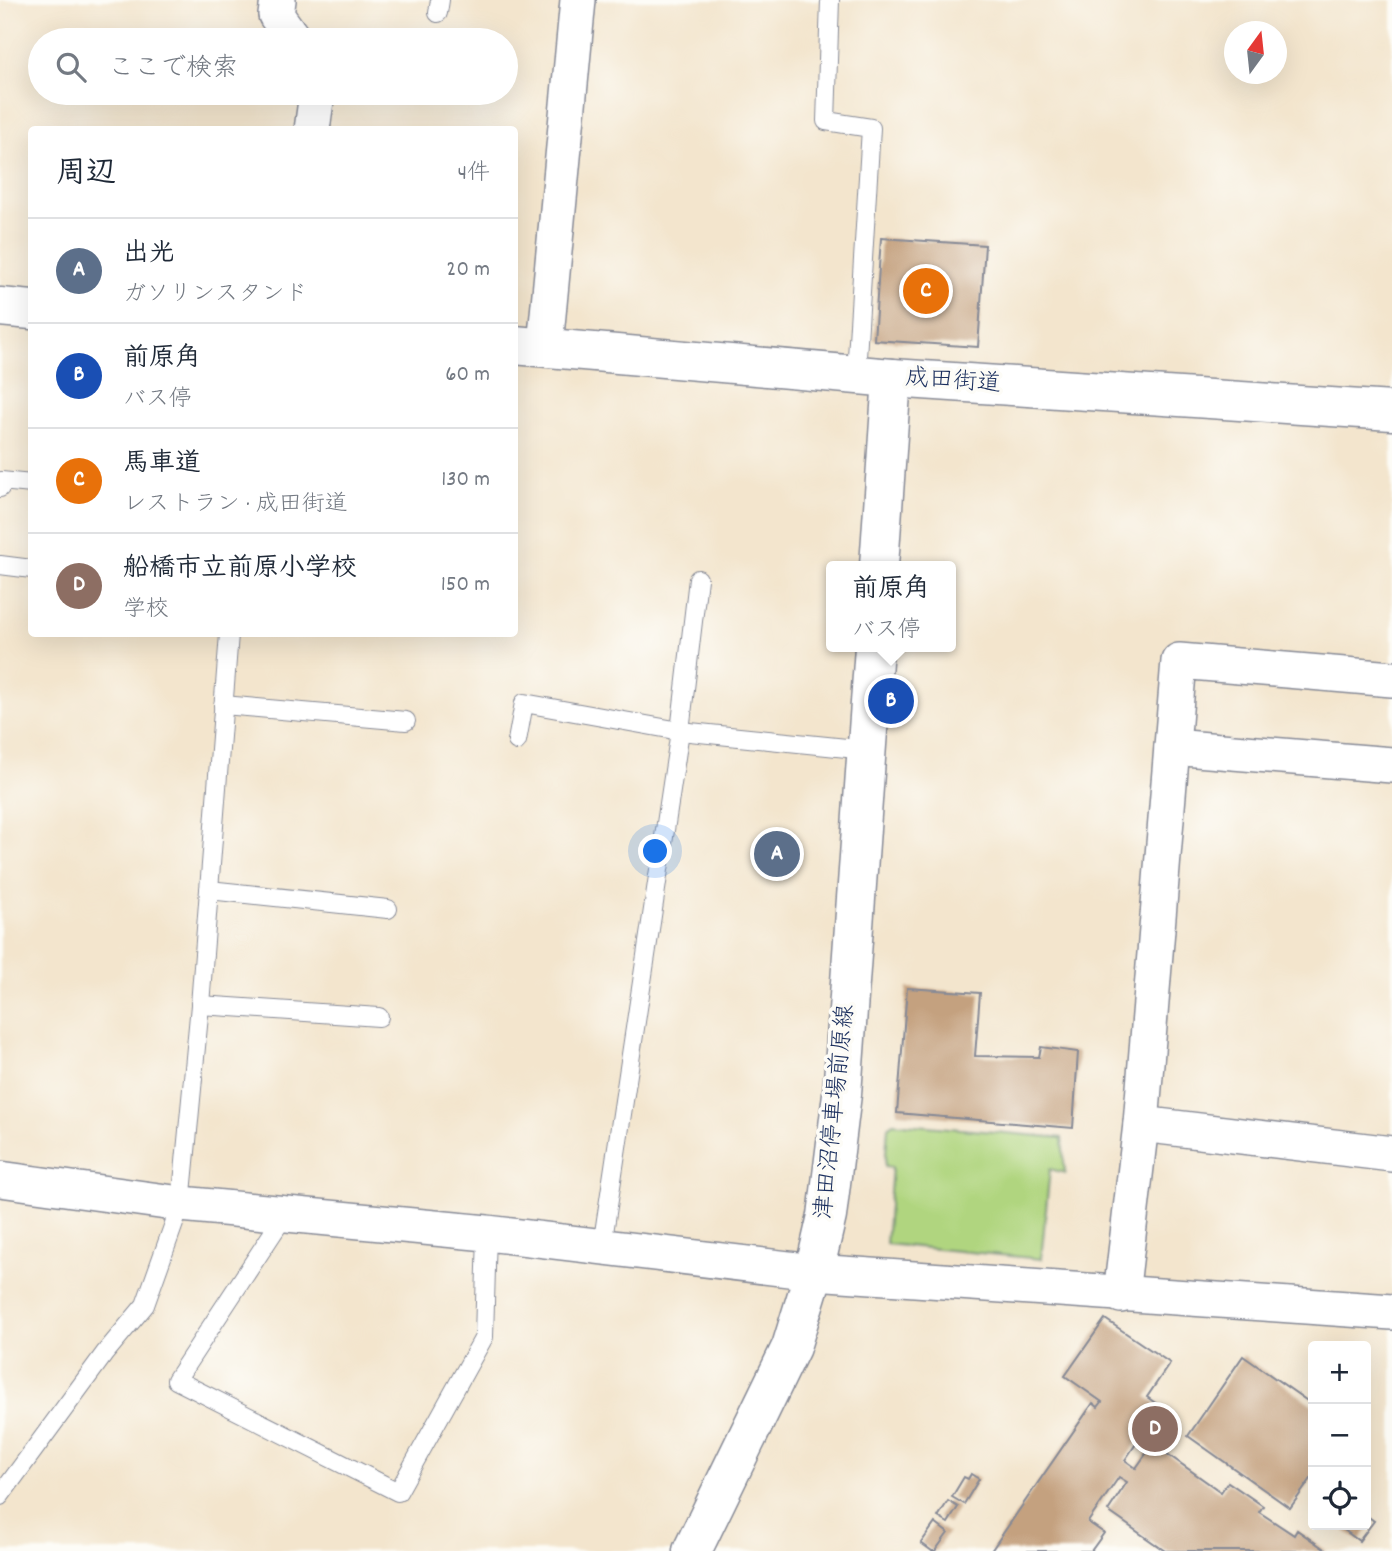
<!DOCTYPE html>
<html lang="ja">
<meta charset="utf-8">
<style>
body{margin:0;font-family:Dekko,"Klee One",sans-serif;background:#f6f6f7;color:#1f2937}
.controls{position:absolute;right:21px;bottom:21px;display:grid;overflow:hidden;border-radius:7px;box-shadow:0 7px 28px #0002}
.controls button{width:63px;height:63px;display:grid;place-items:center;padding:0;border:0;border-bottom:2px solid #e0e1e3;background:#fff;color:#1f2937;font:35px sans-serif}
.compass{position:absolute;left:1224px;top:21px;width:63px;height:63px;border-radius:50%;background:#fff;box-shadow:0 7px 28px #0002;rotate:15deg}
.you{position:absolute;left:656px;top:852px;width:24px;height:24px;margin:-18px;border:5px solid #fff;border-radius:50%;background:#1a73e8;box-shadow:0 0 0 10px #1a73e833}
.badge{display:grid;place-items:center;width:46px;height:46px;border-radius:50%;background:#ea580c;color:#fff;font-size:23px;font-weight:700}
.pin{position:absolute;translate:-50% -50%;border:4px solid #fff;box-shadow:0 2px 7px #0006}
.popup{position:absolute;left:826px;top:561px;width:130px;height:91px;box-sizing:border-box;display:grid;place-content:center;border-radius:7px;background:#fff;filter:drop-shadow(0 2px 5px #0005);font-size:23px;white-space:nowrap;color:#747a83}
.popup b{font-size:26px;color:#1f2937}
.popup::after{content:'';position:absolute;left:50%;top:100%;margin-left:-14px;border:14px solid transparent;border-top-color:#fff}
.list{margin:0;padding:0;list-style:none}
h2{display:flex;justify-content:space-between;align-items:center;height:91px;margin:0;padding:0 28px;font-size:30px}
h2 small{font-size:23px;font-weight:400;color:#747a83}
.list li{display:grid;grid-template-columns:46px 1fr auto;gap:21px;align-items:center;box-sizing:border-box;height:105px;padding:0 28px;border-top:2px solid #e0e1e3}
.list b{display:block;font-size:26px;white-space:nowrap}
.list p{margin:0;font-size:23px;white-space:nowrap;color:#747a83}
.list em{font-size:23px;font-style:normal;color:#747a83}
.icon{flex:none;width:38px;height:38px;fill:none;stroke:currentColor;stroke-width:2;stroke-linecap:round;stroke-linejoin:round}
.map{position:relative;flex:none;width:1392px;height:1551px;overflow:hidden}
.search{position:absolute;background:#fff;box-shadow:0 7px 28px #0002;left:28px;top:28px;width:490px;height:77px;display:flex;align-items:center;gap:18px;box-sizing:border-box;padding:0 24px;border-radius:38px;color:#747a83;font-size:26px}
.panel{position:absolute;background:#fff;box-shadow:0 7px 28px #0002;left:28px;top:126px;width:490px;height:511px;border-radius:7px}
.map>svg:first-child{display:block}
</style>
<div class="map">
<svg width="1392" height="1551" viewBox="0 0 1392 1551">
<rect width="100%" height="100%" fill="#fdfcf7"/>
<filter id="ink" filterUnits="userSpaceOnUse"><feTurbulence type="fractalNoise" baseFrequency=".0143" numOctaves="2"/><feDisplacementMap in="SourceGraphic" scale="14" xChannelSelector="R" yChannelSelector="G"/><feConvolveMatrix kernelMatrix="1 2 1 2 8 2 1 2 1" color-interpolation-filters="sRGB"/></filter>
<filter id="wash" filterUnits="userSpaceOnUse"><feTurbulence type="fractalNoise" baseFrequency=".00686" numOctaves="4" result="noise"/><feDisplacementMap in="SourceGraphic" scale="28" xChannelSelector="R" yChannelSelector="G"/><feGaussianBlur stdDeviation="1.57" result="paint"/><feColorMatrix in="noise" values="0 0 0 0 0 0 0 0 0 0 0 0 0 0 0 0 0 1.4 0 .05"/><feComposite in="paint" operator="in"/></filter>
<g filter="url(#wash)">
<rect width="100%" height="100%" fill="#f3e5cd"/>
<polygon fill="#b0d57f" stroke="#66826e" stroke-width="2" points="893,1123 1062,1138 1065,1173 1050,1169 1041,1259 886,1244 892,1167 885,1166 888,1127"/>
<g id="blocks">
<g fill="#c4a17f">
<polygon points="881,238 985,245 978,347 874,340"/>
<polygon points="907,988 980,993 975,1056 1039,1057 1041,1047 1078,1052 1073,1128 897,1113"/>
<polygon points="1105,1319 1170,1363 1147,1397 1161,1407 1125,1460 1136,1468 1153,1444 1221,1492 1228,1482 1263,1506 1259,1512 1294,1535 1297,1530 1327,1551 1165,1551 1108,1511 1127,1482 1119,1477 1088,1522 1104,1533 1091,1551 991,1551 1093,1403 1098,1407 1102,1402 1065,1376"/>
<polygon points="1243,1356 1313,1405 1313,1476 1290,1508 1188,1436"/>
<polygon points="971,1474 979,1479 964,1504 952,1497 964,1477 968,1479"/>
<polygon points="948,1501 958,1507 948,1523 938,1517"/>
<polygon points="1366,1515 1374,1521 1359,1541 1340,1527 1342,1525 1366,1525"/>
<polygon points="935,1523 948,1533 935,1551 932,1551 921,1543"/>
</g>
</g>
</g>
<g filter="url(#ink)">
<use href="#blocks" fill-opacity="0" stroke="#878a96" stroke-width="2"/>
<g fill="none" stroke-linecap="round" stroke-linejoin="round">
<g stroke="#878a96" stroke-width="20">
<g id="service">
<polyline points="830,0 826,121 871,128 856,374"/>
<polyline points="438,13 440,0"/>
<polyline points="0,488 1,481 32,484"/>
<polyline points="0,565 32,569"/>
<polyline points="223,705 406,721"/>
<polyline points="517,741 524,703 680,731 866,750"/>
<polyline points="209,890 388,909"/>
<polyline points="200,1005 379,1017"/>
<polyline points="286,1213 176,1380 398,1492 484,1337 487,1233"/>
<polyline points="602,1246 680,731 698,579"/>
<polyline points="0,1496 105,1353 145,1305 181,1204 200,1005 229,634"/>
</g>
</g>
<g stroke="#878a96" stroke-width="38">
<g id="minor">
<polyline points="278,0 276,15 294,40"/>
<polyline points="312,130 317,93"/>
<polyline points="545,346 578,0"/>
<polyline points="1172,747 1392,765"/>
<polyline points="1141,1124 1392,1154"/>
<polyline points="0,1179 181,1204 487,1233 814,1272 1392,1312"/>
<polyline points="1121,1295 1141,1124 1179,661 1392,679"/>
</g>
</g>
<g stroke="#878a96" stroke-width="41">
<g id="secondary">
<polyline points="879,566 892,378"/>
<polyline points="692,1551 791,1347 814,1272 827,1216 842,1094 874,647"/>
</g>
</g>
<g stroke="#878a96" stroke-width="41">
<g id="trunk">
<polyline points="0,307 32,310"/>
<polyline points="514,345 892,378 1392,411"/>
</g>
</g>
<use href="#service" stroke="#fff" stroke-width="18"/>
<use href="#minor" stroke="#fff" stroke-width="35"/>
<use href="#secondary" stroke="#fff" stroke-width="38"/>
<use href="#trunk" stroke="#fff" stroke-width="38"/>
</g>
</g>
<g text-anchor="middle" dominant-baseline="central" stroke-width="7" stroke-linejoin="round" paint-order="stroke">
<g font-size="24" fill="#1b2f5e" stroke="#fdfcf7">
<text transform="translate(953 382) rotate(4)">成田街道</text>
<text transform="translate(836 1112) rotate(-84)">津田沼停車場前原線</text>
</g>
</g>
</svg>
<div class="controls">
<button>+</button>
<button>−</button>
<button><svg class="icon" aria-label="locate" viewBox="0 0 24 24"><circle cx="12" cy="12" r="6"/><path d="M12 2v4M12 18v4M2 12h4M18 12h4"/></svg></button>
</div>
<svg class="compass" viewBox="-18 -18 36 36"><path d="M0-13l5 13h-10z" fill="#e53935"/><path d="M0 13l5-13h-10z" fill="#747a83"/></svg>
<div class="you"></div>
<div class="pin badge" style="left:777px;top:854px;background:#5c6f8a">A</div>
<div class="pin badge" style="left:891px;top:701px;background:#1a4fb4">B</div>
<div class="popup"><b>前原角</b>バス停</div>
<div class="pin badge" style="left:926px;top:291px;background:#e8710a">C</div>
<div class="pin badge" style="left:1155px;top:1429px;background:#8d6e63">D</div>
<div class="search"><svg class="icon" aria-label="search" viewBox="0 0 24 24"><circle cx="10" cy="10" r="6"/><path d="M15 15l6 6"/></svg>ここで検索</div>
<section class="panel">
<h2>周辺<small>4件</small></h2>
<ul class="list">
<li><span class="badge" style="background:#5c6f8a">A</span><div><b>出光</b><p>ガソリンスタンド</p></div><em>20 m</em></li>
<li><span class="badge" style="background:#1a4fb4">B</span><div><b>前原角</b><p>バス停</p></div><em>60 m</em></li>
<li><span class="badge" style="background:#e8710a">C</span><div><b>馬車道</b><p>レストラン · 成田街道</p></div><em>130 m</em></li>
<li><span class="badge" style="background:#8d6e63">D</span><div><b>船橋市立前原小学校</b><p>学校</p></div><em>150 m</em></li>
</ul>
</section>
</div>
